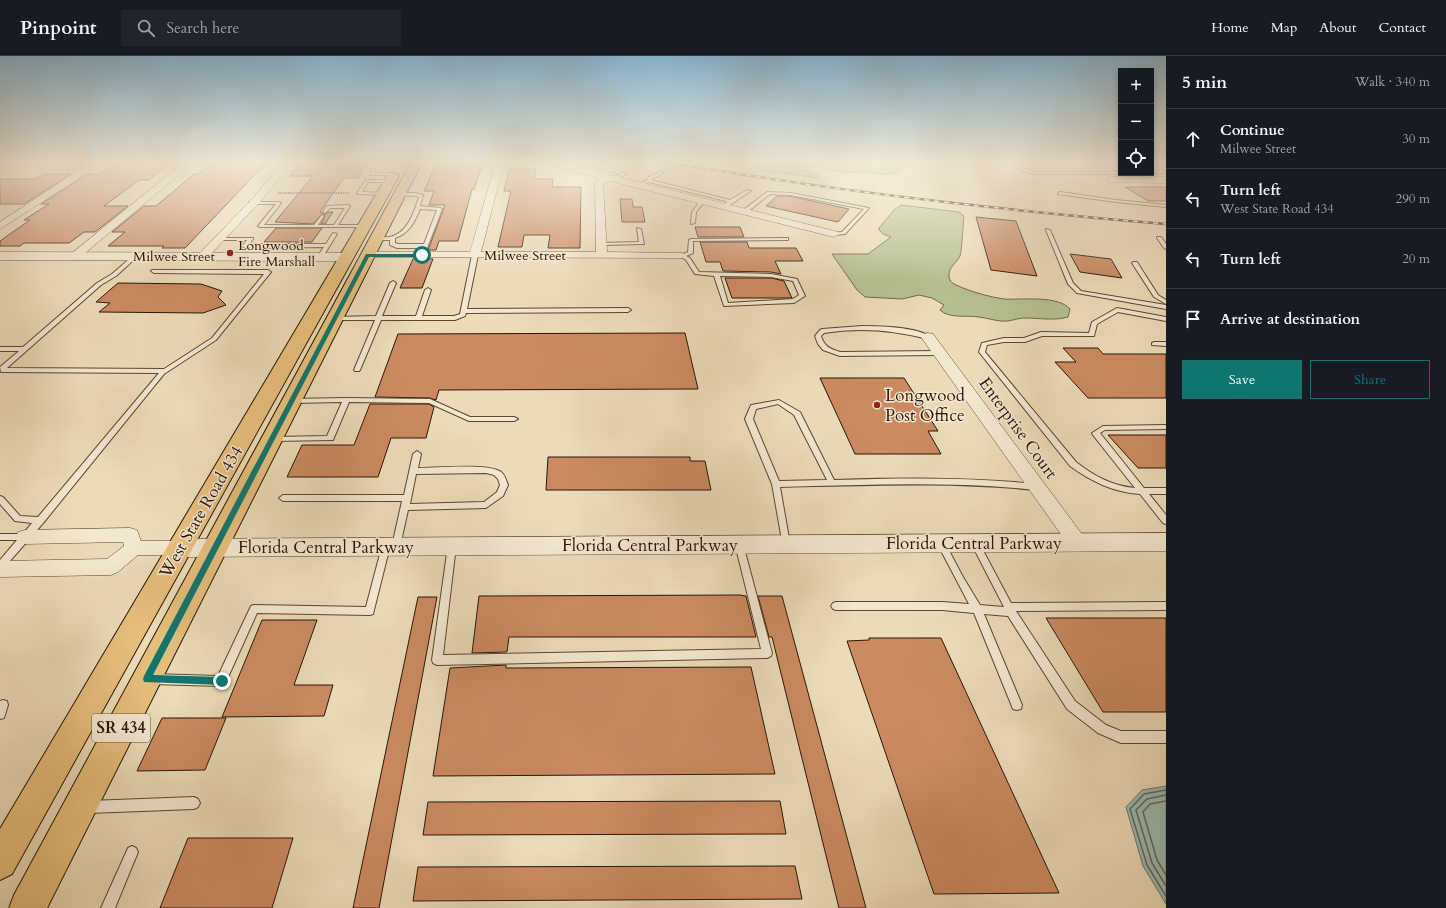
<!DOCTYPE html>
<meta charset="utf-8">
<style>
body{margin:0;font-family:Cardo,serif;background:#20242c;color:#f1f3f6}
.controls{position:absolute;right:12px;top:12px;display:grid;overflow:hidden;border-radius:0px;box-shadow:0 2px 6px #0003}
.controls button{width:36px;height:36px;display:grid;place-items:center;padding:0;border:0;border-bottom:1px solid #363941;background:#171b24;color:#f1f3f6;font:20px sans-serif}
.stop{position:absolute;width:12px;height:12px;margin:-9px;border:3px solid #0f766e;border-radius:50%;background:#fff}
.stop.end{background:#0f766e;border-color:#fff;box-shadow:0 1px 4px #0008}
.list{margin:0;padding:0;list-style:none}
h2{display:flex;justify-content:space-between;align-items:center;height:52px;margin:0;padding:0 16px;font-size:17px}
h2 small{font-size:13px;font-weight:400;color:#9ea1a6}
.list li{display:grid;grid-template-columns:26px 1fr auto;gap:12px;align-items:center;box-sizing:border-box;height:60px;padding:0 16px;border-top:1px solid #363941}
.list b{display:block;font-size:15px;white-space:nowrap}
.list p{margin:0;font-size:13px;white-space:nowrap;color:#9ea1a6}
.list em{font-size:13px;font-style:normal;color:#9ea1a6}
.actions{display:flex;gap:8px;padding:12px 16px}
.actions a{flex:1;padding:9px 0;border:1px solid #0f766e;border-radius:0px;text-align:center;font-size:14px;color:#0f766e}
.actions .main{background:#0f766e;color:#fff}
.icon{flex:none;width:22px;height:22px;fill:none;stroke:currentColor;stroke-width:2;stroke-linecap:round;stroke-linejoin:round}
.map{position:relative;flex:none;width:1166px;height:852px;overflow:hidden}
header{display:flex;align-items:center;gap:24px;box-sizing:border-box;height:56px;padding:0 20px;background:#171b24;border-bottom:1px solid #363941}
header strong{font-size:19px}
nav{display:flex;gap:22px;margin-inline-start:auto;font-size:14px}
.search{width:280px;height:36px;background:#20242c;display:flex;align-items:center;gap:10px;box-sizing:border-box;padding:0 14px;border-radius:0px;color:#9ea1a6;font-size:15px}
main{display:flex}
aside{flex:1;background:#171b24}
.map>svg:first-child{display:block}
</style>
<header>
<strong>Pinpoint</strong>
<div class="search"><svg class="icon" aria-label="search" viewBox="0 0 24 24"><circle cx="10" cy="10" r="6"/><path d="M15 15l6 6"/></svg>Search here</div>
<nav><a>Home</a><a>Map</a><a>About</a><a>Contact</a></nav>
</header>
<main>
<div class="map">
<svg width="1166" height="852" viewBox="0 0 1166 852">
<rect width="100%" height="100%" fill="#ebdcb7"/>
<filter id="stains"><feTurbulence type="fractalNoise" baseFrequency=".005" numOctaves="4"/><feColorMatrix values="0 0 0 0 .2 0 0 0 0 .09 0 0 0 0 .02 0 0 0 .5 -.17"/></filter>
<radialGradient id="worn" r=".72"><stop offset=".6" stop-color="#630" stop-opacity="0"/><stop offset="1" stop-color="#630" stop-opacity=".3"/></radialGradient>
<g fill="#b6c08f" stroke="#706a49">
<path d="M 880,106 L 903,112 C 889,123 880,116 864,116 C 858,116 851,117 845,116 C 833,116 822,110 810,111 L 807,115 L 816,118 L 819,122 L 759,114 L 755,107 Z"/>
<path d="M 901,149 L 959,156 L 964,160 C 963,169 962,193 960,200 C 956,208 948,211 949,221 C 950,228 957,229 963,232 C 976,237 990,241 1004,243 C 1022,244 1058,239 1070,253 L 1068,261 C 1054,265 1040,262 1025,262 C 1017,262 1010,266 1001,265 C 993,264 986,262 979,261 C 968,259 949,263 940,254 L 944,249 L 932,242 L 919,239 L 902,243 L 865,241 L 857,234 L 832,198 L 868,198 L 891,181 L 883,178 L 879,174 L 879,172 L 894,154 Z"/>
</g>
<polygon fill="#99bab3" stroke="#6d786d" points="1166,730 1166,848 1143,810 1126,751 1142,734"/>
<g fill="none" stroke-linecap="round" stroke-linejoin="round">
<g stroke="#62685b" stroke-width="1.5">
<polyline points="1166,734 1144,738 1130,753 1147,809 1166,840"/>
<polyline points="1166,739 1147,743 1136,754 1152,807 1166,830"/>
<polyline points="1166,745 1150,748 1143,756 1157,804 1166,819"/>
</g>
</g>
<g fill="#cb8a62" stroke="#2a1503">
<polygon points="117,106 160,106 157,108 168,108 149,124 139,124 104,150 128,150 95,176 84,176 69,187 24,187 20,190 0,190 0,185 30,164 24,164 49,148 41,148 88,118 99,118"/>
<polygon points="267,106 185,192 162,192 164,190 108,190 125,176 112,176 144,150 156,150 194,118 198,118 212,107"/>
<polygon points="302,106 368,106 358,122 344,122 320,156 325,158 329,156 333,156 325,168 321,168 325,160 322,158 313,168 275,166 313,120 290,120"/>
<polygon points="435,110 482,110 474,133 472,133 458,185 439,185 436,194 428,194 445,149 429,149 434,135 424,135"/>
<polygon points="509,113 536,113 534,123 553,123 552,131 581,131 580,192 548,192 550,179 524,179 522,191 498,191 511,135 504,135"/>
<polygon points="45,118 71,118 24,148 0,148 0,123 36,123"/>
<polygon points="1125,131 1166,131 1166,145 1148,145"/>
<polygon points="777,140 789,140 849,153 838,166 766,150"/>
<polygon points="620,143 632,143 633,151 642,151 645,166 622,166"/>
<polygon points="976,161 1016,165 1037,220 991,214"/>
<polygon points="695,171 740,171 744,181 698,181"/>
<polygon points="276,172 322,172 312,186 264,186"/>
<polygon points="700,186 747,186 749,192 796,192 803,205 775,205 781,218 771,216 723,215 720,206 706,206"/>
<polygon points="1070,198 1111,203 1122,222 1080,216"/>
<polygon points="413,203 433,203 422,232 400,232"/>
<polygon points="725,222 771,222 784,225 792,242 732,242"/>
<polygon points="118,227 201,228 222,235 218,241 226,249 203,257 99,256 110,247 96,246"/>
<polygon points="685,277 698,333 439,334 436,344 430,342 375,341 398,278"/>
<polygon points="1063,292 1098,292 1103,298 1166,298 1166,342 1088,342 1055,306 1076,306"/>
<polygon points="820,322 904,322 938,375 928,375 941,398 855,398"/>
<polygon points="370,348 429,348 434,351 426,382 391,382 378,421 287,421 302,389 354,389"/>
<polygon points="1108,379 1166,379 1166,412 1138,412"/>
<polygon points="548,401 690,401 690,405 705,405 711,434 546,434"/>
<polygon points="740,539 746,540 756,581 509,581 507,596 472,597 479,540"/>
<polygon points="758,540 782,540 866,852 839,852 772,581 769,581"/>
<polygon points="418,541 437,541 379,852 353,852"/>
<polygon points="1046,562 1166,562 1166,656 1103,656"/>
<polygon points="262,564 317,564 294,629 333,629 324,660 222,661"/>
<polygon points="869,582 941,582 1059,837 934,838 847,585 869,584"/>
<polygon points="506,609 506,612 751,611 775,718 433,720 450,612"/>
<polygon points="162,662 226,662 205,714 137,715"/>
<polygon points="780,745 786,778 423,779 428,746"/>
<polygon points="188,782 293,782 272,852 160,852"/>
<polygon points="795,810 802,843 413,845 418,811"/>
</g>
<g fill="none" stroke-linecap="round" stroke-linejoin="round">
<g stroke="#5a4730" stroke-width="2">
<g id="service">
<polygon points="73,106 6,108 4,107 4,106"/>
<polygon points="376,106 380,106 374,117 394,117 396,118 394,119 370,119"/>
<path d="M 579,106 C 592,106 615,111 626,118 L 614,124 L 613,124 L 613,122 L 621,118 Z"/>
<polygon points="1010,106 1015,106 1021,112 1036,116 1117,116 1117,114 1104,106 1110,106 1120,113 1121,117 1119,118 1036,118 1019,114"/>
<polygon points="662,115 663,117 652,123 651,124 730,144 747,134 751,135 725,152 723,151 727,146 726,145 649,126 639,130 637,129 647,124 649,121"/>
<polygon points="1151,115 1162,115 1164,116 1162,117 1151,117"/>
<polygon points="1140,117 1145,117 1154,124 1151,125"/>
<polygon points="366,124 391,124 393,125 391,126 368,126 362,136 383,137 385,138 385,139 357,138 357,137"/>
<polygon points="767,136 791,137 869,152 845,178 834,179 832,178 832,177 842,176 864,153 791,139 770,138 746,157 742,157 742,155"/>
<polygon points="1060,136 1116,144 1166,149 1166,151 1116,146 1058,138 1058,137"/>
<path d="M 398,137 L 415,137 L 423,139 L 420,150 L 440,152 L 442,153 L 424,200 L 419,199 L 422,192 L 397,192 L 390,189 L 390,184 L 377,184 L 375,183 C 379,180 385,182 390,181 C 408,177 414,156 419,141 C 412,138 404,141 398,138 ZM 420,153 L 437,154 L 424,188 L 398,188 L 395,187 L 395,182 C 409,178 415,165 420,153 Z"/>
<polygon points="701,144 705,145 696,156 695,167 691,168 692,156"/>
<polygon points="249,146 279,146 281,147 264,169 314,169 322,159 324,160 318,169 334,169 345,152 330,152 325,157 323,156 327,150 348,149 350,150 338,169 365,169 367,170 365,171 260,171 258,170 276,148 251,148 249,147"/>
<polygon points="637,172 641,173 644,188 602,189 600,188 602,187 639,186"/>
<polygon points="1046,173 1050,174 1073,227 1081,235 1166,249 1166,253 1077,237 1068,228 1046,174"/>
<polygon points="333,177 337,178 322,202 320,203 317,201 324,191 245,192 242,190 247,184 218,184 216,183 218,182 253,182 253,183 249,188 326,188"/>
<polygon points="1157,181 1161,181 1166,188 1166,193 1164,192 1157,182"/>
<path d="M 788,182 L 788,184 L 786,184 L 693,185 L 693,197 L 686,200 L 690,202 L 699,216 L 771,218 L 797,223 L 805,240 L 794,247 L 724,250 L 714,220 L 695,218 L 686,204 L 679,200 L 688,196 L 689,184 L 691,183 ZM 720,220 L 771,221 L 793,225 L 799,239 L 793,243 L 728,247 Z"/>
<polygon points="475,197 478,199 467,253 628,252 631,254 628,256 466,257 465,260 455,264 381,264 360,314 359,315 355,315 354,314 375,264 335,264 333,263 333,261 376,260 390,227 393,225 396,227 382,260 416,260 425,234 428,232 431,234 422,260 454,260 460,258 472,199"/>
<polygon points="135,198 138,200 137,201 116,220 101,229 7,312 164,313 212,282 264,218 154,217 151,215 152,214 268,214 271,216 216,284 164,318 44,466 3,513 0,514 0,504 17,484 0,484 0,478 23,478 32,467 15,465 0,448 0,440 3,441 20,460 38,461 159,317 1,316 0,311 19,295 0,295 0,291 23,291 97,227 112,218"/>
<polygon points="1133,206 1137,206 1158,239 1166,244 1166,248 1154,241 1132,207"/>
<path d="M 1117,252 L 1166,261 L 1166,265 L 1118,256 L 1097,268 L 1094,280 L 1042,280 L 1025,286 L 1004,286 L 987,289 L 985,296 L 1076,406 C 1094,420 1112,430 1135,432 L 1093,379 L 1092,377 L 1103,370 L 1166,369 L 1166,373 L 1105,374 L 1100,377 L 1144,432 L 1166,432 L 1166,438 L 1149,438 L 1166,459 L 1166,468 L 1163,467 L 1140,438 C 1113,436 1092,426 1070,410 L 979,296 L 982,287 L 1004,282 L 1024,282 L 1041,276 L 1089,277 L 1092,266 Z"/>
<path d="M 862,270 C 879,270 917,271 931,281 L 928,283 C 893,274 860,271 824,277 L 821,280 C 824,290 830,293 840,296 L 939,295 L 942,297 L 939,299 L 840,300 L 823,294 L 818,288 L 815,280 L 820,274 L 822,273 Z"/>
<polygon points="1154,286 1166,286 1166,290 1152,289 1152,287"/>
<polygon points="346,342 430,343 470,361 514,361 518,363 514,365 469,365 429,347 349,346 333,384 273,385 269,383 273,381 327,380 342,346 292,347 289,345 290,343"/>
<path d="M 779,344 L 800,356 L 834,424 C 902,422 969,421 1036,428 L 1040,431 L 1036,434 C 951,425 866,429 780,431 L 790,488 L 789,490 L 783,490 L 772,428 L 745,363 L 751,349 ZM 778,348 L 794,359 L 827,424 L 779,425 L 753,363 L 756,353 Z"/>
<path d="M 417,395 L 421,398 L 418,412 C 435,412 489,407 501,416 C 505,419 506,424 508,429 L 503,440 L 486,452 L 408,454 L 400,490 L 399,492 L 396,493 L 393,492 L 392,490 L 402,445 L 283,445 L 279,442 L 283,439 L 404,439 L 413,398 ZM 486,417 L 494,419 L 498,423 L 500,429 L 497,436 L 484,446 L 410,448 L 416,418 Z"/>
<polygon points="941,484 944,485 963,521 980,549 1004,551 971,487 972,485 978,485 1011,547 1166,546 1166,554 1016,555 1075,645 1106,669 1121,675 1166,675 1166,687 1121,687 1098,677 1067,653 1008,560 984,558 1022,649 1021,653 1017,654 1013,653 974,557 942,554 836,554 833,553 831,550 833,547 836,546 942,546 969,548 937,487 938,485"/>
<polygon points="739,485 742,486 743,488 772,597 771,600 767,602 437,609 433,607 432,604 448,490 449,488 452,487 455,488 456,490 443,599 761,593 735,488 736,486"/>
<polygon points="386,487 389,488 390,490 373,558 370,559 257,557 225,628 221,630 152,628 148,626 147,623 148,620 152,618 218,620 251,550 254,549 366,551 382,490 383,488"/>
<polygon points="3,644 7,645 8,649 4,662 0,663 0,645"/>
<polygon points="194,741 198,743 200,747 198,751 194,753 89,757 85,755 83,751 85,747 89,745"/>
<polygon points="132,790 136,792 138,796 115,852 101,852 128,792"/>
</g>
</g>
<g stroke="#5a4730" stroke-width="1">
<g id="minor">
<polygon points="92,106 103,106 0,173 0,166"/>
<polygon points="184,106 194,106 79,202 71,202 70,200 71,198"/>
<polygon points="283,106 292,106 261,145 206,203 198,203 197,201 198,199 254,141"/>
<polygon points="496,106 504,106 481,196 596,196 595,129 600,122 542,106 558,106 838,176 839,178 834,181 610,125 605,127 603,129 607,196 682,197 687,200 686,202 364,201 363,199 364,197 368,196 470,196"/>
<polygon points="1111,121 1166,121 1166,127 1108,126 1107,124 1108,122"/>
<polygon points="928,277 933,278 1084,481 1086,486 1084,491 1077,493 1070,491 921,281 923,278"/>
<polygon points="130,472 137,474 141,485 180,485 187,487 189,492 187,497 180,499 138,499 118,516 111,519 0,521 0,505 107,503 124,490 123,486 25,488 18,486 16,481 18,476 25,474"/>
</g>
</g>
<g stroke="#5a4730" stroke-width="1">
<g id="tertiary">
<polygon points="0,106 12,106 0,113"/>
<polygon points="0,196 347,197 352,198 354,201 352,204 347,205 0,204"/>
<polygon points="1166,477 1166,495 180,501 172,498 168,492 172,486 180,483"/>
</g>
</g>
<g stroke="#2a1503" stroke-width="2">
<g id="primary">
<polygon points="411,106 422,106 47,852 9,852 14,839"/>
<polygon points="393,117 397,118 399,120 12,818 0,824 0,773 387,120 389,118"/>
</g>
</g>
<polyline stroke="#2a1503" stroke-width="1.5" stroke-dasharray="1.5 1" stroke-linecap="butt" points="278,137 349,137"/>
<use href="#service" fill="#f2e8d0" fill-rule="evenodd"/>
<use href="#minor" fill="#f2e8d0" fill-rule="evenodd"/>
<use href="#tertiary" fill="#f2e8d0" fill-rule="evenodd"/>
<use href="#primary" fill="#e6be7c" fill-rule="evenodd"/>
<g stroke="#2a1503" stroke-width="2.5">
<path id="rail" d="M 667,106 C 832,135 999,154 1166,168"/>
</g>
<use href="#rail" stroke="#f2e8d0" stroke-width="1.5" stroke-dasharray="5" stroke-linecap="butt"/>
</g>
<linearGradient id="sky" x2="0" y2="1"><stop stop-color="#88b6d3"/><stop offset="0.47" stop-color="#f6efdf"/><stop offset="1" stop-color="#f6efdf" stop-opacity="0"/></linearGradient>
<rect width="1166" height="226" fill="url(#sky)"/>
<polygon fill="#0f766e" points="366,198 422,198 424,199 422,201 369,201 153,619 222,621 225,622 226,625 225,628 222,629 144,626 143,623 144,620"/>
<g fill="#8f2418" stroke="#f2e8d0" stroke-width="1.5">
<circle cx="230" cy="197" r="4"/>
<circle cx="877" cy="349" r="4"/>
</g>
<g text-anchor="middle" dominant-baseline="central" stroke-width="3" stroke-linejoin="round" paint-order="stroke">
<g font-size="14" fill="#2a1503" stroke="#f2e8d0" text-anchor="start">
<text x="238" y="189">Longwood<tspan x="238" dy="16">Fire Marshall</tspan></text>
</g>
<g font-size="14" fill="#2a1503" stroke="#f2e8d0">
<text x="525" y="199">Milwee Street</text>
<text x="174" y="200">Milwee Street</text>
</g>
<rect fill="#f2e8d0" stroke="#665440" stroke-width="1" x="92" y="658" width="58" height="28" rx="3"/>
<g font-size="16" font-weight="bold" fill="#2a1503">
<text x="121" y="672">SR 434</text>
</g>
<g font-size="17" fill="#2a1503" stroke="#f2e8d0" text-anchor="start">
<text x="885" y="339">Longwood<tspan x="885" dy="20">Post Office</tspan></text>
</g>
<g font-size="17" fill="#2a1503" stroke="#f2e8d0">
<text transform="translate(1018 372) rotate(54)">Enterprise Court</text>
<text transform="translate(201 456) rotate(-60)">West State Road 434</text>
<text x="974" y="487">Florida Central Parkway</text>
<text x="650" y="489">Florida Central Parkway</text>
<text x="326" y="491">Florida Central Parkway</text>
</g>
</g>
<rect width="100%" height="100%" filter="url(#stains)"/>
<rect width="100%" height="100%" fill="url(#worn)"/>
</svg>
<div class="controls">
<button>+</button>
<button>−</button>
<button><svg class="icon" aria-label="locate" viewBox="0 0 24 24"><circle cx="12" cy="12" r="6"/><path d="M12 2v4M12 18v4M2 12h4M18 12h4"/></svg></button>
</div>
<div class="stop" style="left:422px;top:199px"></div>
<div class="stop end" style="left:222px;top:625px"></div>
</div>
<aside>
<h2>5 min<small>Walk · 340 m</small></h2>
<ul class="list">
<li><svg class="icon" aria-label="ahead" viewBox="0 0 24 24"><path d="M12 20V5M6 11l6-6 6 6"/></svg><div><b>Continue</b><p>Milwee Street</p></div><em>30 m</em></li>
<li><svg class="icon" aria-label="left" viewBox="0 0 24 24"><path d="M17 20v-9H6M10 6l-5 5 5 5"/></svg><div><b>Turn left</b><p>West State Road 434</p></div><em>290 m</em></li>
<li><svg class="icon" aria-label="left" viewBox="0 0 24 24"><path d="M17 20v-9H6M10 6l-5 5 5 5"/></svg><div><b>Turn left</b></div><em>20 m</em></li>
<li><svg class="icon" aria-label="arrive" viewBox="0 0 24 24"><path d="M6 21V4h12l-3 4 3 4H6"/></svg><div><b>Arrive at destination</b></div></li>
</ul>
<div class="actions"><a class="main">Save</a><a>Share</a></div>
</aside>
</main>
